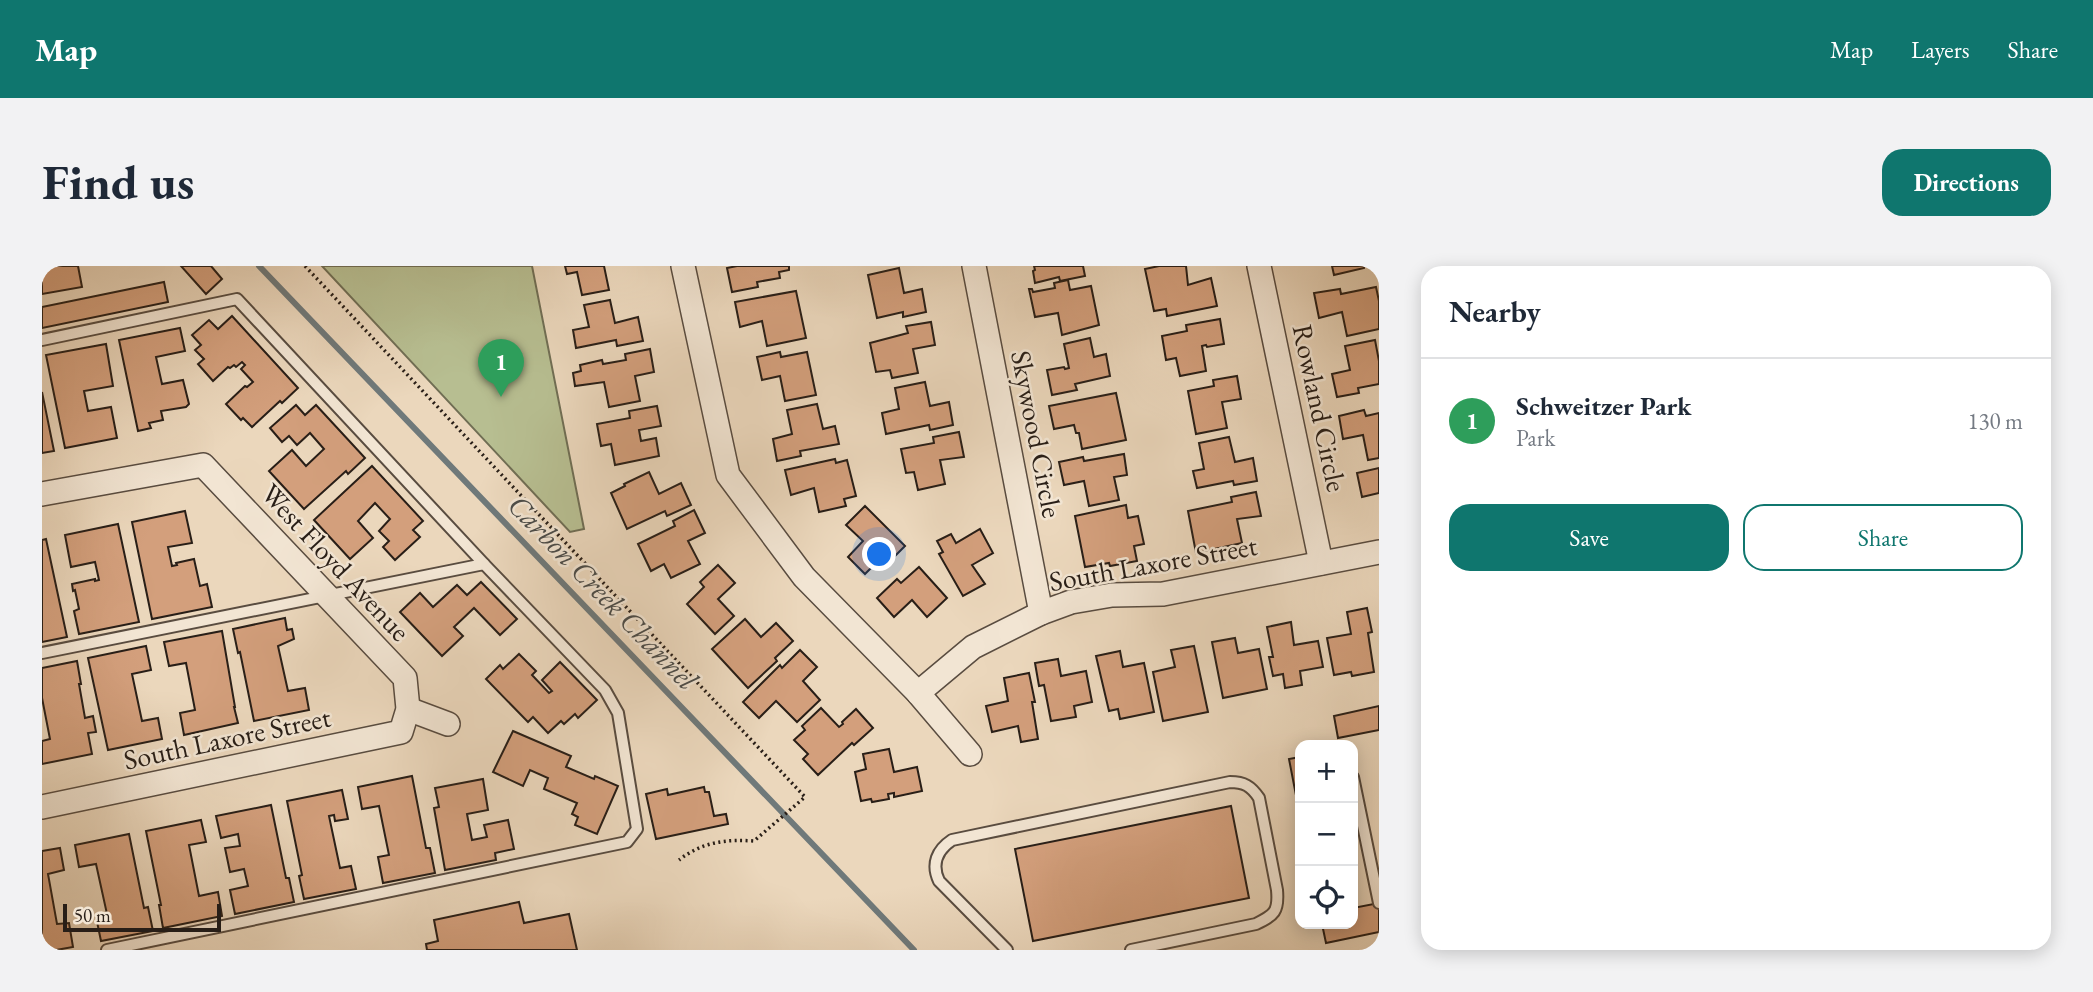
<!DOCTYPE html>
<meta charset="utf-8">
<style>
body{margin:0;font-family:"EB Garamond",serif;background:#f2f2f3;color:#1f2937}
.controls{position:absolute;right:21px;bottom:21px;display:grid;overflow:hidden;border-radius:14px;box-shadow:0 4px 18px #0003}
.controls button{width:63px;height:63px;display:grid;place-items:center;padding:0;border:0;border-bottom:2px solid #e0e1e3;background:#fff;color:#1f2937;font:35px sans-serif}
.scale{position:absolute;left:21px;bottom:18px;width:158px;box-sizing:border-box;padding-left:7px;border:4px solid #281e17;border-top:0;font-size:19px;line-height:24px;white-space:nowrap;color:#281e17;-webkit-text-stroke:5px #f2e5d3;paint-order:stroke}
.you{position:absolute;left:838px;top:289px;width:24px;height:24px;margin:-18px;border:5px solid #fff;border-radius:50%;background:#1a73e8;box-shadow:0 0 0 10px #1a73e833}
.badge{display:grid;place-items:center;width:46px;height:46px;border-radius:50%;background:#0f766e;color:#fff;font-size:23px;font-weight:700}
.pin{position:absolute;translate:-50% -58px;filter:drop-shadow(0 2px 4px #0008)}
.pin::after{content:'';position:absolute;top:37px;width:24px;height:21px;background:inherit;clip-path:polygon(0 0,100% 0,50% 100%)}
.list{margin:0;padding:0;list-style:none}
h2{display:flex;justify-content:space-between;align-items:center;height:91px;margin:0;padding:0 28px;font-size:30px}
h2 small{font-size:23px;font-weight:400;color:#747a83}
.list li{display:grid;grid-template-columns:46px 1fr auto;gap:21px;align-items:center;box-sizing:border-box;height:126px;padding:0 28px;border-top:2px solid #e0e1e3}
.list b{display:block;font-size:26px;white-space:nowrap}
.list p{margin:0;font-size:23px;white-space:nowrap;color:#747a83}
.list em{font-size:23px;font-style:normal;color:#747a83}
.actions{display:flex;gap:14px;padding:21px 28px}
.actions a{flex:1;padding:16px 0;border:2px solid #0f766e;border-radius:21px;text-align:center;font-size:24px;color:#0f766e}
.actions .main{background:#0f766e;color:#fff}
.icon{flex:none;width:38px;height:38px;fill:none;stroke:currentColor;stroke-width:2;stroke-linecap:round;stroke-linejoin:round}
.map{position:relative;flex:none;width:1337px;height:684px;overflow:hidden;border-radius:21px}
header{display:flex;align-items:center;gap:42px;box-sizing:border-box;height:98px;padding:0 35px;background:#0f766e;color:#fff}
header strong{font-size:33px}
nav{display:flex;gap:38px;margin-inline-start:auto;font-size:24px}
.intro{display:flex;align-items:center;justify-content:space-between;box-sizing:border-box;height:168px;padding:0 42px}
h1{margin:0;font-size:49px}
.button{padding:18px 32px;border-radius:21px;background:#0f766e;color:#fff;font-size:24px;font-weight:700}
main{display:flex;gap:42px;padding:0 42px}
aside{flex:1;background:#fff;border-radius:21px;box-shadow:0 4px 18px #0003}
.map>svg:first-child{display:block}
</style>
<header>
<strong>Map</strong>
<nav><a>Map</a><a>Layers</a><a>Share</a></nav>
</header>
<div class="intro"><h1>Find us</h1><a class="button">Directions</a></div>
<main>
<div class="map">
<svg width="1337" height="684" viewBox="0 0 1337 684">
<rect width="100%" height="100%" fill="#ebd7bc"/>
<filter id="stains"><feTurbulence type="fractalNoise" baseFrequency=".00286" numOctaves="4"/><feColorMatrix values="0 0 0 0 .2 0 0 0 0 .09 0 0 0 0 .02 0 0 0 .5 -.17"/></filter>
<radialGradient id="worn" r=".72"><stop offset=".6" stop-color="#630" stop-opacity="0"/><stop offset="1" stop-color="#630" stop-opacity=".3"/></radialGradient>
<polygon fill="#b7be91" stroke="#706e54" stroke-width="2" points="280,0 490,0 542,263 528,266"/>
<g fill="none" stroke-linecap="round" stroke-linejoin="round">
<polyline stroke="#6f797a" stroke-width="6" points="217,0 872,684"/>
</g>
<g fill="#d39f7c" stroke="#281e17" stroke-width="2">
<polygon points="0,0 36,0 40,21 0,28"/>
<polygon points="139,0 169,0 180,13 164,28"/>
<polygon points="523,0 562,0 567,24 540,29 535,6 525,8"/>
<polygon points="695,0 747,0 747,4 737,6 738,12 715,16 716,21 690,26 685,2"/>
<polygon points="992,0 1041,0 1043,10 1018,15 1017,11 993,17 991,5 993,4"/>
<polygon points="1117,0 1144,0 1146,19 1169,12 1175,40 1125,50 1124,43 1112,45 1103,3"/>
<polygon points="1290,0 1322,0 1322,2 1292,9"/>
<polygon points="857,2 862,27 880,23 884,46 861,51 861,46 835,52 826,9"/>
<polygon points="1026,14 1028,24 1049,20 1057,59 1020,69 1016,47 993,51 987,23 990,23 991,26 1013,22 1012,17"/>
<polygon points="122,16 126,36 0,62 0,41"/>
<polygon points="1334,21 1337,35 1337,63 1305,70 1300,46 1277,52 1272,27 1298,23 1299,28"/>
<polygon points="754,25 764,72 725,80 720,55 698,61 693,36"/>
<polygon points="568,34 573,57 596,51 601,75 575,80 574,74 534,82 531,64 547,61 542,39"/>
<polygon points="190,50 256,122 240,137 238,135 210,161 201,152 199,154 184,138 203,120 205,121 211,116 199,103 203,99 200,96 194,101 192,99 188,102 186,101 171,115 156,98 162,93 153,84 159,79 150,69 167,54 176,63"/>
<polygon points="1178,53 1182,78 1165,81 1164,79 1160,80 1164,105 1138,110 1134,92 1124,94 1120,70 1145,65 1144,59"/>
<polygon points="889,56 893,79 871,83 876,107 850,112 848,104 834,106 828,77 866,67 864,60"/>
<polygon points="138,62 143,85 114,91 120,118 141,114 147,138 144,141 119,145 121,154 107,157 109,162 96,165 77,74"/>
<polygon points="1048,72 1052,91 1064,88 1068,110 1033,118 1035,124 1010,129 1005,104 1022,101 1023,103 1027,102 1022,78"/>
<polygon points="1333,74 1337,95 1337,118 1316,122 1317,127 1295,131 1290,108 1308,104 1303,80"/>
<polygon points="64,78 71,120 42,125 46,145 69,141 75,172 23,182 4,89"/>
<polygon points="608,83 612,106 593,110 598,135 567,141 562,116 533,120 531,107 539,105 538,99 560,94 561,98 584,94 583,88"/>
<polygon points="738,86 739,91 765,86 774,129 743,135 738,110 720,114 715,91"/>
<polygon points="1195,110 1199,133 1180,136 1185,162 1154,168 1146,125 1172,120 1171,114"/>
<polygon points="883,116 888,140 907,136 911,159 888,164 887,159 844,168 840,147 857,143 853,122"/>
<polygon points="0,126 12,185 0,187"/>
<polygon points="1074,127 1084,174 1040,183 1037,167 1034,167 1032,159 1012,163 1007,140"/>
<polygon points="775,138 781,163 793,160 797,178 758,185 759,190 735,195 731,173 750,168 745,144"/>
<polygon points="254,139 263,149 274,139 323,192 306,208 304,205 262,243 227,205 250,184 264,200 282,183 268,167 255,179 247,170 240,176 228,162"/>
<polygon points="615,140 619,160 597,164 599,175 614,172 617,190 573,199 569,178 559,180 555,158 588,152 587,145"/>
<polygon points="1322,144 1324,150 1337,147 1337,192 1326,194 1321,169 1301,173 1297,150"/>
<polygon points="917,166 922,191 898,194 903,218 876,224 872,206 864,207 859,183 892,177 891,171"/>
<polygon points="1187,171 1193,196 1211,192 1215,215 1192,219 1191,215 1155,222 1151,205 1162,203 1157,177"/>
<polygon points="1082,188 1085,209 1072,211 1077,234 1047,240 1042,215 1022,219 1017,196 1041,191 1042,195"/>
<polygon points="793,193 794,197 805,194 814,230 802,233 804,240 777,246 772,222 749,229 743,204"/>
<polygon points="330,200 381,255 371,264 378,271 353,294 341,281 347,275 337,265 348,253 333,237 316,255 331,272 308,293 272,254"/>
<polygon points="1337,202 1337,227 1320,231 1315,207"/>
<polygon points="607,206 617,228 639,217 649,239 625,250 623,245 585,263 569,227 583,220 582,218"/>
<polygon points="1214,226 1219,250 1195,253 1200,277 1154,287 1146,245 1190,236 1189,231"/>
<polygon points="1084,239 1086,252 1096,250 1102,278 1092,280 1095,295 1068,300 1067,297 1043,301 1033,250"/>
<polygon points="823,240 863,280 848,295 842,289 823,308 806,291 821,275 804,259"/>
<polygon points="652,244 663,267 646,275 658,298 629,312 622,298 609,305 596,278 633,260 631,255"/>
<polygon points="143,245 150,277 126,281 130,300 135,299 134,297 152,293 158,320 165,318 170,341 110,353 90,256"/>
<polygon points="76,258 97,356 37,368 32,345 37,343 33,324 31,325 30,318 53,313 53,315 57,314 53,296 29,301 23,269"/>
<polygon points="938,263 951,287 930,299 943,318 921,330 897,288 901,286 895,275 909,268 914,277"/>
<polygon points="4,273 25,371 0,376 0,274"/>
<polygon points="676,299 693,317 676,333 692,350 673,368 645,338 662,321 658,316"/>
<polygon points="877,301 905,332 885,351 870,334 852,351 835,332 855,313 859,317"/>
<polygon points="439,316 475,353 458,369 432,342 412,361 421,370 400,390 358,346 378,327 391,341 415,319 425,329"/>
<polygon points="1325,342 1330,366 1326,367 1332,406 1310,410 1309,406 1292,409 1285,372 1309,368 1305,346"/>
<polygon points="243,352 245,364 250,363 252,373 236,380 246,425 263,422 267,444 212,455 198,386 196,387 191,363"/>
<polygon points="703,353 719,371 734,357 751,375 733,392 735,395 706,422 670,383"/>
<polygon points="1249,356 1252,379 1276,375 1281,401 1258,405 1260,419 1243,422 1241,408 1231,410 1227,391 1231,391 1225,361"/>
<polygon points="180,365 193,441 192,441 196,457 142,469 138,447 153,444 144,397 127,400 122,376"/>
<polygon points="1193,372 1196,387 1217,383 1225,423 1181,432 1170,376"/>
<polygon points="104,380 109,404 90,408 100,455 116,452 120,473 66,484 46,392"/>
<polygon points="1152,380 1166,446 1121,455 1111,406 1133,401 1129,384"/>
<polygon points="758,384 775,401 761,415 778,434 755,456 734,435 717,452 701,436 738,399 740,402"/>
<polygon points="1078,385 1081,401 1102,397 1112,446 1078,453 1076,443 1067,445 1054,390"/>
<polygon points="477,388 494,405 490,409 507,427 510,425 500,414 518,396 555,434 536,452 533,448 522,458 519,455 506,467 491,451 486,456 444,413 458,399 461,403"/>
<polygon points="1016,393 1019,410 1044,405 1050,436 1032,440 1034,451 1009,455 1002,419 997,420 993,397"/>
<polygon points="35,395 39,418 37,418 43,452 51,450 54,466 46,467 50,488 0,498 0,475 8,473 0,432 0,402"/>
<polygon points="987,407 993,436 990,436 996,473 979,476 976,460 950,466 944,440 966,435 962,412"/>
<polygon points="1337,440 1337,464 1296,472 1292,450"/>
<polygon points="779,442 797,461 801,458 800,456 814,443 831,462 812,479 810,477 776,509 761,493 766,488 752,474 763,464 760,460"/>
<polygon points="471,465 529,490 524,501 552,513 553,510 576,520 555,568 533,559 536,551 530,548 535,537 502,523 506,512 488,504 481,520 451,506"/>
<polygon points="847,483 852,506 875,501 880,525 852,531 852,527 846,528 847,533 830,536 829,533 819,535 813,506 824,503 821,488"/>
<polygon points="1258,491 1258,550 1247,493"/>
<polygon points="370,510 384,582 388,582 393,607 341,617 336,591 347,589 337,540 320,543 316,521"/>
<polygon points="441,513 446,544 425,548 430,574 445,571 442,559 466,554 472,583 453,587 454,594 403,604 392,542 397,541 393,522"/>
<polygon points="662,521 663,526 667,526 672,550 684,548 686,558 614,573 604,528 625,523 626,529"/>
<polygon points="300,524 306,553 293,555 292,549 287,550 298,602 309,600 314,623 262,633 257,610 260,609 245,535"/>
<polygon points="229,539 244,612 247,612 252,636 193,648 188,624 206,620 202,603 188,606 183,582 198,580 196,568 179,572 174,550"/>
<polygon points="1189,540 1207,632 991,675 973,583"/>
<polygon points="159,554 164,576 147,579 157,630 176,626 180,650 121,662 117,639 119,639 104,565"/>
<polygon points="87,568 102,642 106,641 111,665 59,675 54,651 65,648 54,598 37,601 33,579"/>
<polygon points="18,582 22,604 6,608 15,658 27,657 31,681 14,684 0,684 0,585"/>
<polygon points="477,636 482,657 527,648 535,684 385,684 384,678 396,675 392,654"/>
<polygon points="1337,637 1337,666 1284,677 1280,658 1311,658 1311,642"/>
</g>
<g fill="none" stroke-linecap="round" stroke-linejoin="round">
<g stroke="#594c40" stroke-width="14">
<g id="lane">
<polyline points="0,74 195,33 442,298"/>
<polyline points="0,387 442,298 563,424 576,447 595,563 585,576 65,684"/>
<polyline points="1311,511 1337,637"/>
<path d="M 965,684 L 897,615 C 889,598 895,584 910,574 L 1188,516 C 1202,516 1209,520 1217,532 L 1235,624 C 1237,646 1232,649 1214,658 L 1089,684"/>
</g>
</g>
<g stroke="#594c40" stroke-width="26">
<g id="street">
<polyline points="641,0 686,209 762,311 876,427 928,488"/>
<polyline points="932,0 999,347"/>
<polyline points="1217,0 1279,297"/>
<polyline points="0,228 161,199 363,412 366,443 359,466 0,541"/>
<polyline points="876,427 931,381 999,347 1029,336 1070,329 1121,328 1337,286"/>
<polyline points="366,443 406,458"/>
</g>
</g>
<path stroke="#281e17" stroke-width="3.5" stroke-dasharray="2 3.5" stroke-linecap="butt" d="M 263,0 L 763,531 L 712,575 C 684,573 660,576 637,594"/>
<use href="#lane" stroke="#f2e5d3" stroke-width="10"/>
<use href="#street" stroke="#f2e5d3" stroke-width="23"/>
</g>
<g text-anchor="middle" dominant-baseline="central" stroke-width="5" stroke-linejoin="round" paint-order="stroke">
<g font-size="28" fill="#281e17" stroke="#f2e5d3">
<text transform="translate(1278 142) rotate(78)">Rowland Circle</text>
<text transform="translate(995 168) rotate(79)">Skywood Circle</text>
<text transform="translate(294 296) rotate(47)">West Floyd Avenue</text>
<text transform="translate(1111 297) rotate(-10)">South Laxore Street</text>
<text transform="translate(185 472) rotate(-12)">South Laxore Street</text>
</g>
<g font-size="30" font-style="italic" fill="#4b4c49" stroke="#f2e5d3">
<text transform="translate(561 326) rotate(46)">Carbon Creek Channel</text>
</g>
</g>
<rect width="100%" height="100%" filter="url(#stains)"/>
<rect width="100%" height="100%" fill="url(#worn)"/>
</svg>
<div class="controls">
<button>+</button>
<button>−</button>
<button><svg class="icon" aria-label="locate" viewBox="0 0 24 24"><circle cx="12" cy="12" r="6"/><path d="M12 2v4M12 18v4M2 12h4M18 12h4"/></svg></button>
</div>
<div class="scale">50 m</div>
<div class="you"></div>
<div class="pin badge" style="left:459px;top:131px;background:#2e9e5b">1</div>
</div>
<aside>
<h2>Nearby<small></small></h2>
<ul class="list">
<li><span class="badge" style="background:#2e9e5b">1</span><div><b>Schweitzer Park</b><p>Park</p></div><em>130 m</em></li>
</ul>
<div class="actions"><a class="main">Save</a><a>Share</a></div>
</aside>
</main>
